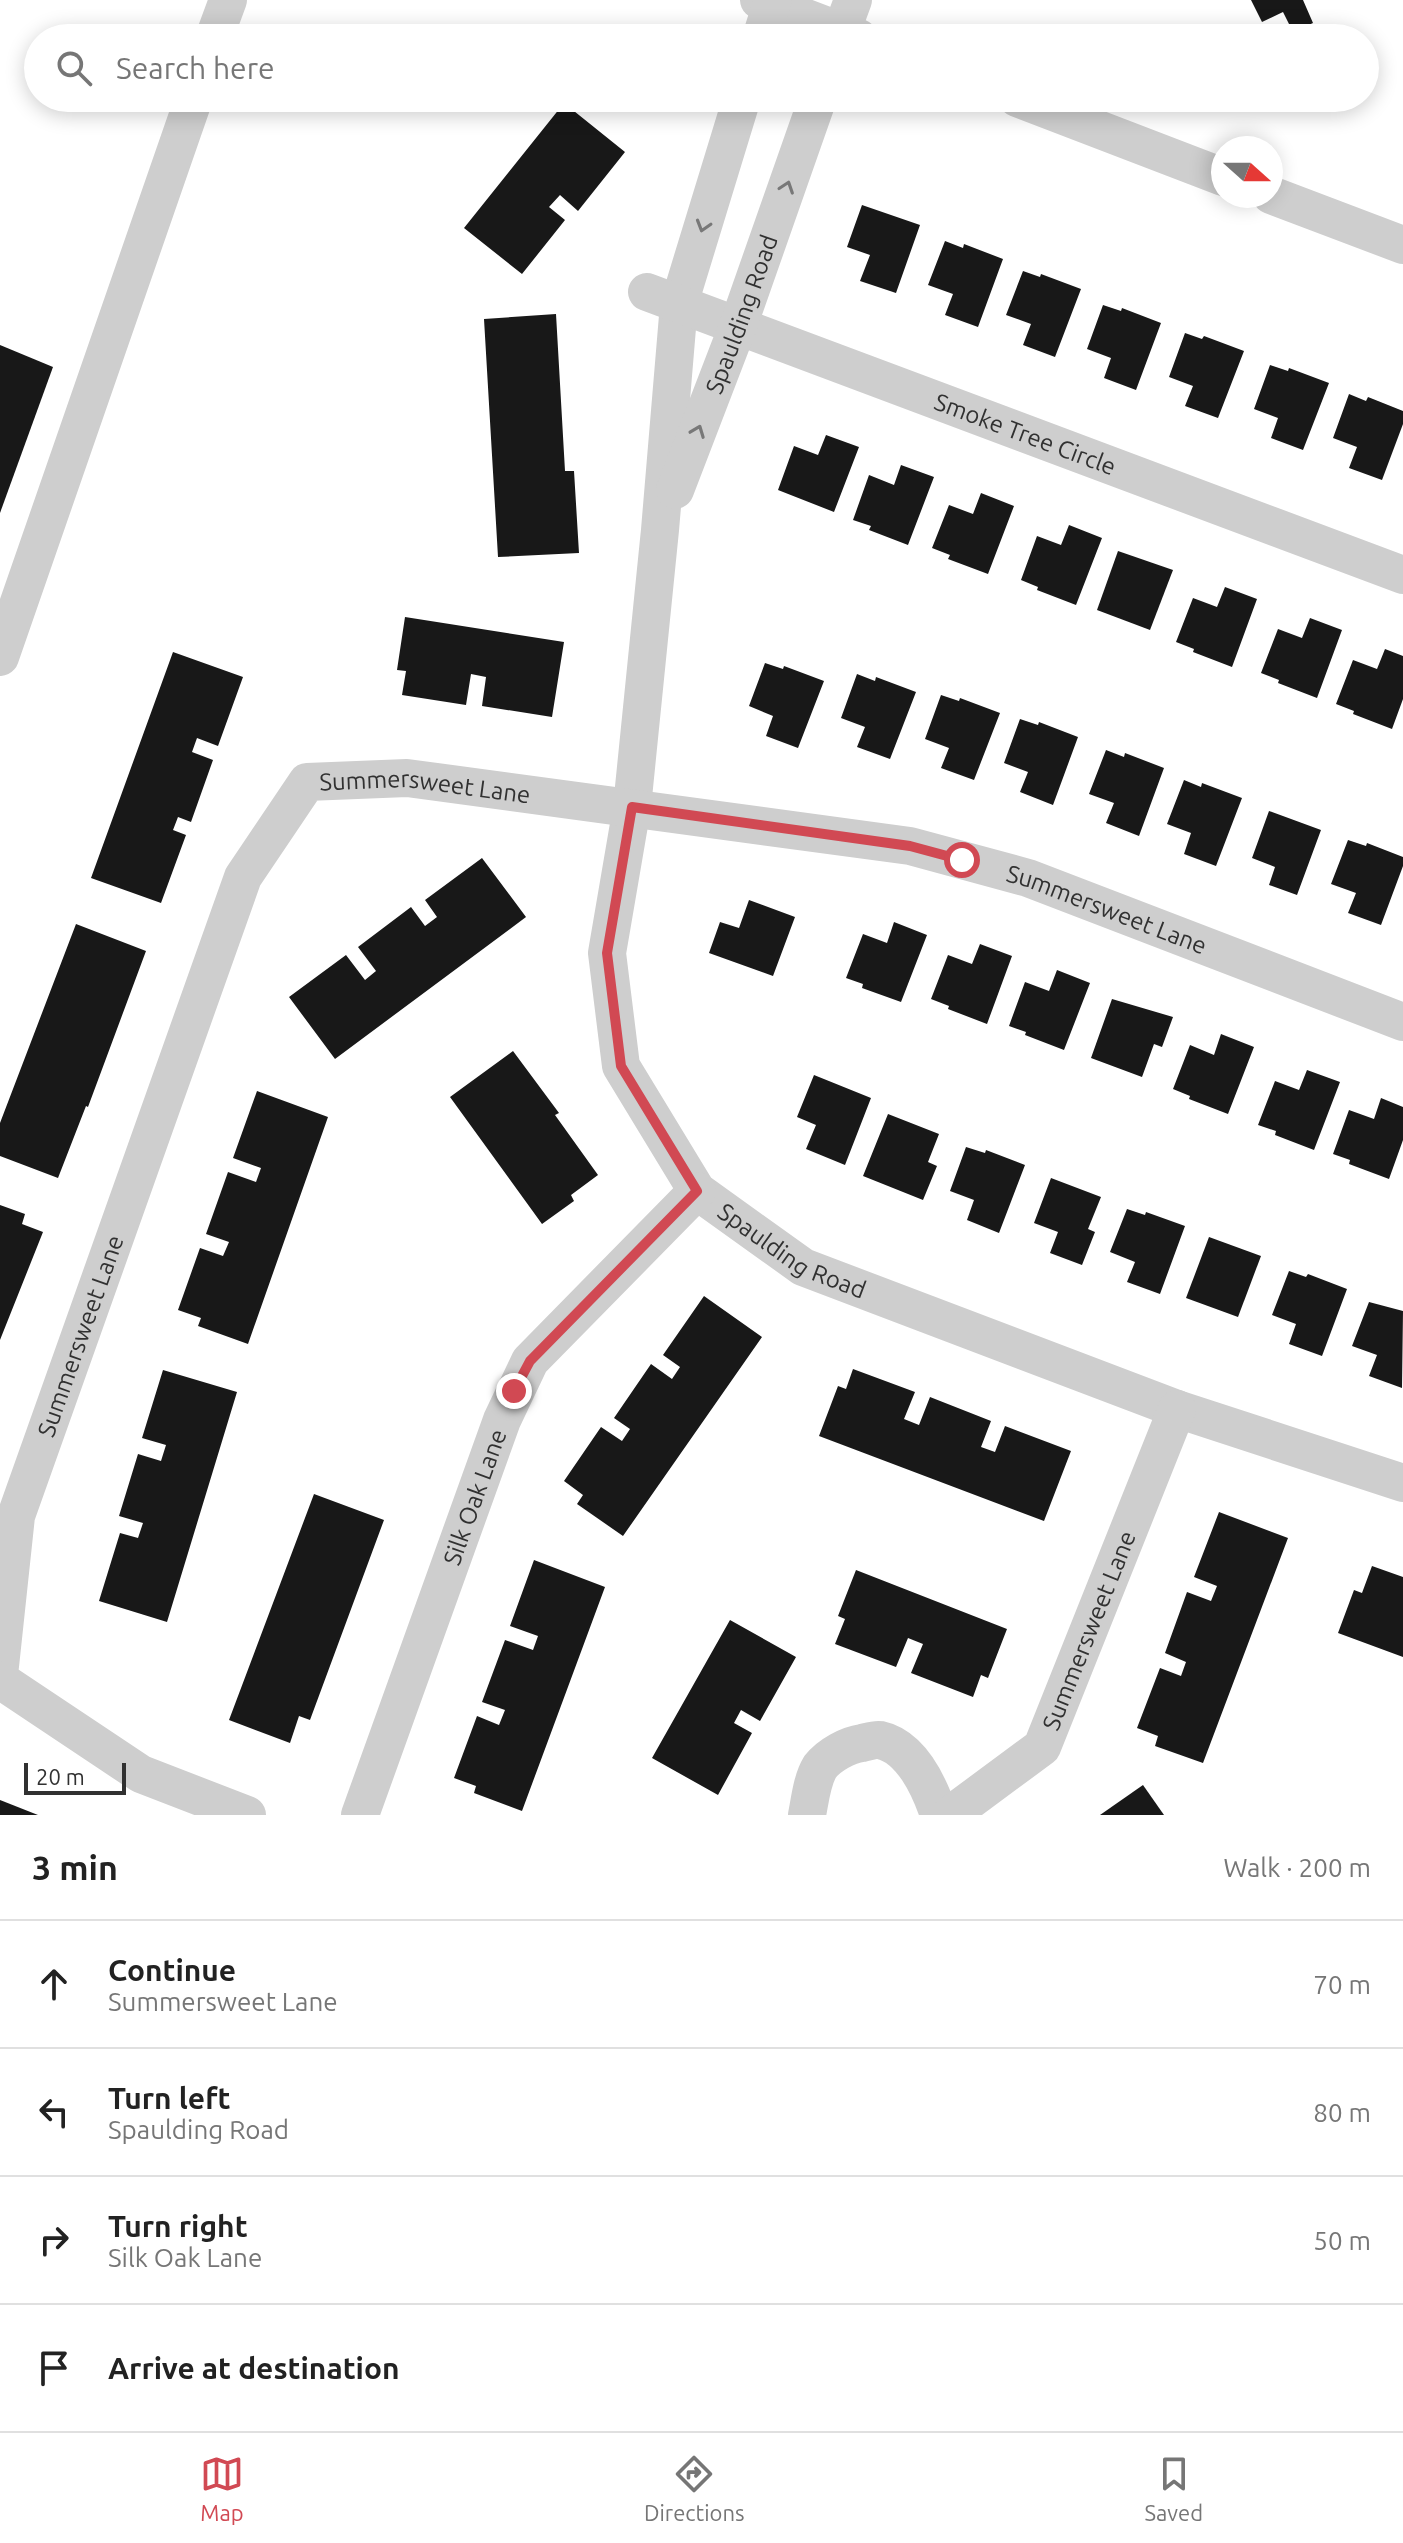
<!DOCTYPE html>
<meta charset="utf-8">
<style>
body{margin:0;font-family:Ubuntu,sans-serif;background:#f2f2f2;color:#222}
.compass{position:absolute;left:1211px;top:136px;width:72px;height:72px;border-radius:50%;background:#fff;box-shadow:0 4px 20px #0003;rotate:111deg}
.scale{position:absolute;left:24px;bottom:20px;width:102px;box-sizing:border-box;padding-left:8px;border:4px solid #313131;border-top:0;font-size:22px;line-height:28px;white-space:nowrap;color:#313131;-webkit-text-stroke:6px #fff;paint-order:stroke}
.stop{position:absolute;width:24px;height:24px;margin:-18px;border:6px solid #d14953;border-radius:50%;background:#fff}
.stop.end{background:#d14953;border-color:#fff;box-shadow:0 2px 8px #0008}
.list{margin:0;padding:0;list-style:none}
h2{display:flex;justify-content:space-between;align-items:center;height:104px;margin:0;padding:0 32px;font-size:34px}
h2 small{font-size:26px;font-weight:400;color:#767676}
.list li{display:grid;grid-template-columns:52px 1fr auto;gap:24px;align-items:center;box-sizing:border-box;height:128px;padding:0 32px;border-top:2px solid #e0e0e0}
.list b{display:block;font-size:30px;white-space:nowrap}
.list p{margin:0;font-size:26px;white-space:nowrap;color:#767676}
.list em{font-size:26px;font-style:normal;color:#767676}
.icon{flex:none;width:44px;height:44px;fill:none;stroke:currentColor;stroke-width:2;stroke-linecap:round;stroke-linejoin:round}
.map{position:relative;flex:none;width:1403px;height:1815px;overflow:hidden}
.search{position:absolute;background:#fff;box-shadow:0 4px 20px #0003;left:24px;right:24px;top:24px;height:88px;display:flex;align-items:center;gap:20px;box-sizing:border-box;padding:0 28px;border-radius:44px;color:#767676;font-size:30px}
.sheet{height:616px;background:#fff}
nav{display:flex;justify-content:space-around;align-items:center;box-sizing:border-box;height:112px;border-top:2px solid #e0e0e0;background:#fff;font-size:22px;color:#767676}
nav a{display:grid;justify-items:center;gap:4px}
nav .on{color:#d14953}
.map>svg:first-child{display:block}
</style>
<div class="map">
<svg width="1403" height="1815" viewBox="0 0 1403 1815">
<rect width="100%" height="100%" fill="#fff"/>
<g fill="#181818">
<polygon points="1251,0 1303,0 1313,23 1293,32 1283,12 1262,22"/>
<polygon points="564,103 625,152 578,211 560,195 549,207 565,220 522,274 464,228"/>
<polygon points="862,205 920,225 896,293 860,281 870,255 847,247"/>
<polygon points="945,241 963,248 964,244 1003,259 978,327 945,315 953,294 928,285"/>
<polygon points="1023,271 1040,277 1041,274 1081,289 1055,357 1023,345 1031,324 1006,315"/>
<polygon points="1103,305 1121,311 1122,308 1161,323 1136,390 1104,378 1111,358 1087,349"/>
<polygon points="556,314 565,471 574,471 579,553 498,557 484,319"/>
<polygon points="1185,333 1202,339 1204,336 1244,351 1218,418 1185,406 1193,386 1169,377"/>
<polygon points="0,345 53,367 0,513"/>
<polygon points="1270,365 1288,371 1289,368 1329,383 1303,450 1271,438 1278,418 1254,409"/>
<polygon points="1349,394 1366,401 1368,397 1403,411 1403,424 1382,480 1349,468 1357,447 1333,438"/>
<polygon points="826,435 859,447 834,512 778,490 794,446 818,455"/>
<polygon points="901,465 934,477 908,545 869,530 871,526 853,520 869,475 894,485"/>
<polygon points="981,493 1014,506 988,574 948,559 950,555 932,548 949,505 973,514"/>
<polygon points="1069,525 1102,538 1076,605 1037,590 1038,587 1021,580 1037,536 1061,545"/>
<polygon points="1118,551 1173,570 1150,630 1097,610"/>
<polygon points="1225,587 1257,599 1232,667 1193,652 1194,649 1176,642 1193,598 1217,607"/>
<polygon points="405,617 564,642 552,717 482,706 486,677 471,674 466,705 402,695 406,671 397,670"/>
<polygon points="1310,618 1342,630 1317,698 1278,683 1279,680 1261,673 1278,629 1302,638"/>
<polygon points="1385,649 1403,656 1403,699 1392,729 1353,714 1354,711 1336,704 1353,660 1377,669"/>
<polygon points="173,652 243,677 218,746 197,738 192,752 213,760 191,822 178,817 173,830 186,835 161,903 91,878"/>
<polygon points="765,663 783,669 784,666 824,681 798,748 766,736 773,716 749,706"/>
<polygon points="857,674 875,681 876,677 916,692 890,759 857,747 865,727 841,718"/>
<polygon points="941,695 959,701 960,698 1000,713 974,780 941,768 949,748 925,739"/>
<polygon points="1020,719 1038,725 1039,722 1078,737 1053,805 1020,792 1028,772 1004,763"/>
<polygon points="1106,750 1124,757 1125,753 1164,768 1139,836 1106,823 1114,803 1089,794"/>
<polygon points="1184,780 1201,787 1202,783 1242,798 1216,866 1184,854 1191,833 1167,824"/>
<polygon points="1269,811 1321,830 1297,895 1269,885 1275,867 1252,858"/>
<polygon points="1348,840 1366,846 1367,843 1403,857 1403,866 1381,925 1348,913 1356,893 1331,884"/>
<polygon points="482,858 526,917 335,1059 289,997 346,955 365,980 376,971 358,947 411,907 425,926 437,917 425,900"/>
<polygon points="749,900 795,917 773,976 709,953 720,922 739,928"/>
<polygon points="894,922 927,935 901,1002 862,988 863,984 846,978 863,934 887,943"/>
<polygon points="76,924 146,951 88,1107 86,1106 58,1178 0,1156 0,1123"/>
<polygon points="980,944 1012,956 987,1024 948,1009 949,1006 931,999 948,955 972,964"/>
<polygon points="1057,970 1090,983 1064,1050 1025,1035 1026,1032 1009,1026 1025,982 1049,991"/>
<polygon points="1112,999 1173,1017 1162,1047 1154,1044 1142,1077 1091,1058"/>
<polygon points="1221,1034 1254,1047 1228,1114 1189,1099 1190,1096 1173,1089 1190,1045 1214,1055"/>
<polygon points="513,1051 559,1113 555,1115 598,1175 571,1195 574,1201 542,1224 450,1097"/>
<polygon points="1307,1070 1340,1082 1314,1150 1275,1135 1276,1131 1258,1125 1275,1081 1299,1090"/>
<polygon points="814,1075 871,1098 845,1165 806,1149 816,1125 797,1117"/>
<polygon points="257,1091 328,1117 248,1344 198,1326 201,1318 178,1310 200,1248 223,1256 229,1242 206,1234 228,1172 256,1182 261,1168 233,1158"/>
<polygon points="1381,1098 1403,1107 1403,1140 1389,1179 1349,1164 1350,1160 1333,1154 1349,1110 1374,1119"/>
<polygon points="888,1114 939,1134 928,1162 937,1166 923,1200 863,1176"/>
<polygon points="966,1147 985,1153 986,1150 1025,1165 999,1233 967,1220 974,1200 950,1191"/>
<polygon points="1051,1178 1101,1197 1088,1229 1095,1232 1082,1265 1050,1253 1058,1232 1034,1223"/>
<polygon points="0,1205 25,1214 22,1224 43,1232 0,1340"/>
<polygon points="1127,1209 1145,1215 1146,1212 1185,1226 1160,1294 1127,1282 1135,1262 1110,1252"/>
<polygon points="1209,1237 1261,1256 1238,1317 1186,1298"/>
<polygon points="1289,1271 1306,1277 1308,1274 1347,1289 1322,1356 1289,1344 1296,1324 1272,1315"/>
<polygon points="704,1296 762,1337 623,1536 577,1504 583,1495 564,1481 601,1427 622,1441 630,1429 614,1418 651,1364 672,1379 680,1367 663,1355"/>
<polygon points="1369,1302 1403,1311 1402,1388 1369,1376 1377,1355 1352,1346"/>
<polygon points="853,1369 915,1392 904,1419 919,1425 930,1397 991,1421 981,1447 995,1452 1005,1426 1071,1451 1044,1521 819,1436 838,1386 846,1389"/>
<polygon points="163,1370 237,1392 167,1622 99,1601 120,1533 138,1538 143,1523 119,1516 138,1454 161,1461 166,1445 142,1438"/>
<polygon points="314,1494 384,1520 310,1720 299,1716 290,1743 229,1720"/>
<polygon points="1219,1512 1288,1538 1203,1763 1155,1746 1158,1736 1137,1728 1160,1668 1181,1676 1186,1662 1165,1653 1187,1592 1211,1601 1217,1586 1194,1577"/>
<polygon points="534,1560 605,1587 522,1811 474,1793 476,1786 454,1778 477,1716 499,1725 505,1710 482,1702 505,1640 533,1650 538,1636 510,1626"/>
<polygon points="1372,1566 1403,1577 1403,1657 1338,1633 1354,1590 1362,1593"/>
<polygon points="856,1570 1007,1629 988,1678 981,1675 973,1697 911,1673 923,1644 908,1638 896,1667 835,1644 845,1619 838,1616"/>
<polygon points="730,1620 796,1657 760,1721 741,1710 734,1723 752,1733 718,1795 652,1758"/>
<polygon points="1143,1785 1164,1815 1100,1815"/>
<polygon points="0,1800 38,1815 0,1815"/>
</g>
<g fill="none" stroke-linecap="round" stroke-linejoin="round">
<g stroke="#cecece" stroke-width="38">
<polyline points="759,0 859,38"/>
<polyline points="214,38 228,0"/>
<polyline points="761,38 773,0"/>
<polyline points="839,38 853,0"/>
<path id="s1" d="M 742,98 L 679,304 L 660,530 L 632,807 L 607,953 L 621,1066 L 697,1191 L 803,1267 L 1177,1409 L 1403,1483"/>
<polyline points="1017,98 1223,177"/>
<polyline points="1271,195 1403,245"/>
<path id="s2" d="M 647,292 L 1403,575"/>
<path id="s3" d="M 675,490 L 738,326 L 818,98"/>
<polyline points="0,657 194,98"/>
<path id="s4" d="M 0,1666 L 16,1516 L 243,877 L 307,782 L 407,778 L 910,846 L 1028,878 L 1403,1022"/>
<polyline points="0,1680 141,1774 247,1815"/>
<path id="s5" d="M 360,1815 L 502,1420 L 530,1361 L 697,1191"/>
<path d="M 807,1815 C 810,1800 812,1780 820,1767 C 829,1755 848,1745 862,1743 C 867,1742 875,1739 880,1740 C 912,1747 930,1788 939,1815"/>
<path id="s6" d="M 950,1815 L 1042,1747 L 1177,1409"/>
</g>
</g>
<defs><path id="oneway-chevron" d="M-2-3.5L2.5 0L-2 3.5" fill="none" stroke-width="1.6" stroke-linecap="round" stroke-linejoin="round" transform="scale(2)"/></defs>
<g stroke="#787878">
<use href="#oneway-chevron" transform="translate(787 187) rotate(-71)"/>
<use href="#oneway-chevron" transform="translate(703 226) rotate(107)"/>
<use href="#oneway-chevron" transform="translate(698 431) rotate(-69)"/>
</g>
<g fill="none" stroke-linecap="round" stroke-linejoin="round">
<polyline stroke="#d14953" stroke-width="10" points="514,1391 530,1361 697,1191 621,1066 607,953 632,807 910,846 962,860"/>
</g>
<g text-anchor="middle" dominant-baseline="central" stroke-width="8" stroke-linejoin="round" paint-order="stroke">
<g font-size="24" fill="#313131" stroke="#fff">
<text stroke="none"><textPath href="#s3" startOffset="188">Spaulding Road</textPath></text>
<text stroke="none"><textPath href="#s2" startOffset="404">Smoke Tree Circle</textPath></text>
<text stroke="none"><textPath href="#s4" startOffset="1062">Summersweet Lane</textPath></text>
<text stroke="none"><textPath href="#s4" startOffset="1758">Summersweet Lane</textPath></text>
<text stroke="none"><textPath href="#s1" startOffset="1242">Spaulding Road</textPath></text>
<text stroke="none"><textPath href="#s4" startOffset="342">Summersweet Lane</textPath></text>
<text stroke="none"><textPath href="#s5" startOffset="338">Silk Oak Lane</textPath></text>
<text stroke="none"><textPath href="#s6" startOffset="240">Summersweet Lane</textPath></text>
</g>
</g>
</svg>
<svg class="compass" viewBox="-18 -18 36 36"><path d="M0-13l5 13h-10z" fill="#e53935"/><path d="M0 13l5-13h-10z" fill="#767676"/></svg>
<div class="scale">20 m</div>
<div class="stop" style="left:962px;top:860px"></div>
<div class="stop end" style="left:514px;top:1391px"></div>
<div class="search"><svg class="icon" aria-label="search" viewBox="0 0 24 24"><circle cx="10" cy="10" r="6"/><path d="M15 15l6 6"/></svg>Search here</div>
</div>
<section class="sheet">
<h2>3 min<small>Walk · 200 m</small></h2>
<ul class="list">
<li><svg class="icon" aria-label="ahead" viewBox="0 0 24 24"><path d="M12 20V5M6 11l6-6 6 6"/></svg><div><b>Continue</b><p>Summersweet Lane</p></div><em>70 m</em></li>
<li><svg class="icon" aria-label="left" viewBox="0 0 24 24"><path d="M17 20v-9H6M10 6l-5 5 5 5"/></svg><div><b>Turn left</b><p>Spaulding Road</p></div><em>80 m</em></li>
<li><svg class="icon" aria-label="right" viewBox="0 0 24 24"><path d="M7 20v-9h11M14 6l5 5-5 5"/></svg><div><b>Turn right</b><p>Silk Oak Lane</p></div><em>50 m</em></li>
<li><svg class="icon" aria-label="arrive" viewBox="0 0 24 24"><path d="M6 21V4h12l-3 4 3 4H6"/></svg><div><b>Arrive at destination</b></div></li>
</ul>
</section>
<nav>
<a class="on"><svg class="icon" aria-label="map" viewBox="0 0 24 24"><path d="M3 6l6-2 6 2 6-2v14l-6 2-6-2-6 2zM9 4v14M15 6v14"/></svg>Map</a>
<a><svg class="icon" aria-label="directions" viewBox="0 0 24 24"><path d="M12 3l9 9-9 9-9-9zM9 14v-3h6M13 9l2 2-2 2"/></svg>Directions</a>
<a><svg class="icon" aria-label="saved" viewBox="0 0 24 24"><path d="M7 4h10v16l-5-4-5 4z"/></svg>Saved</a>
</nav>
